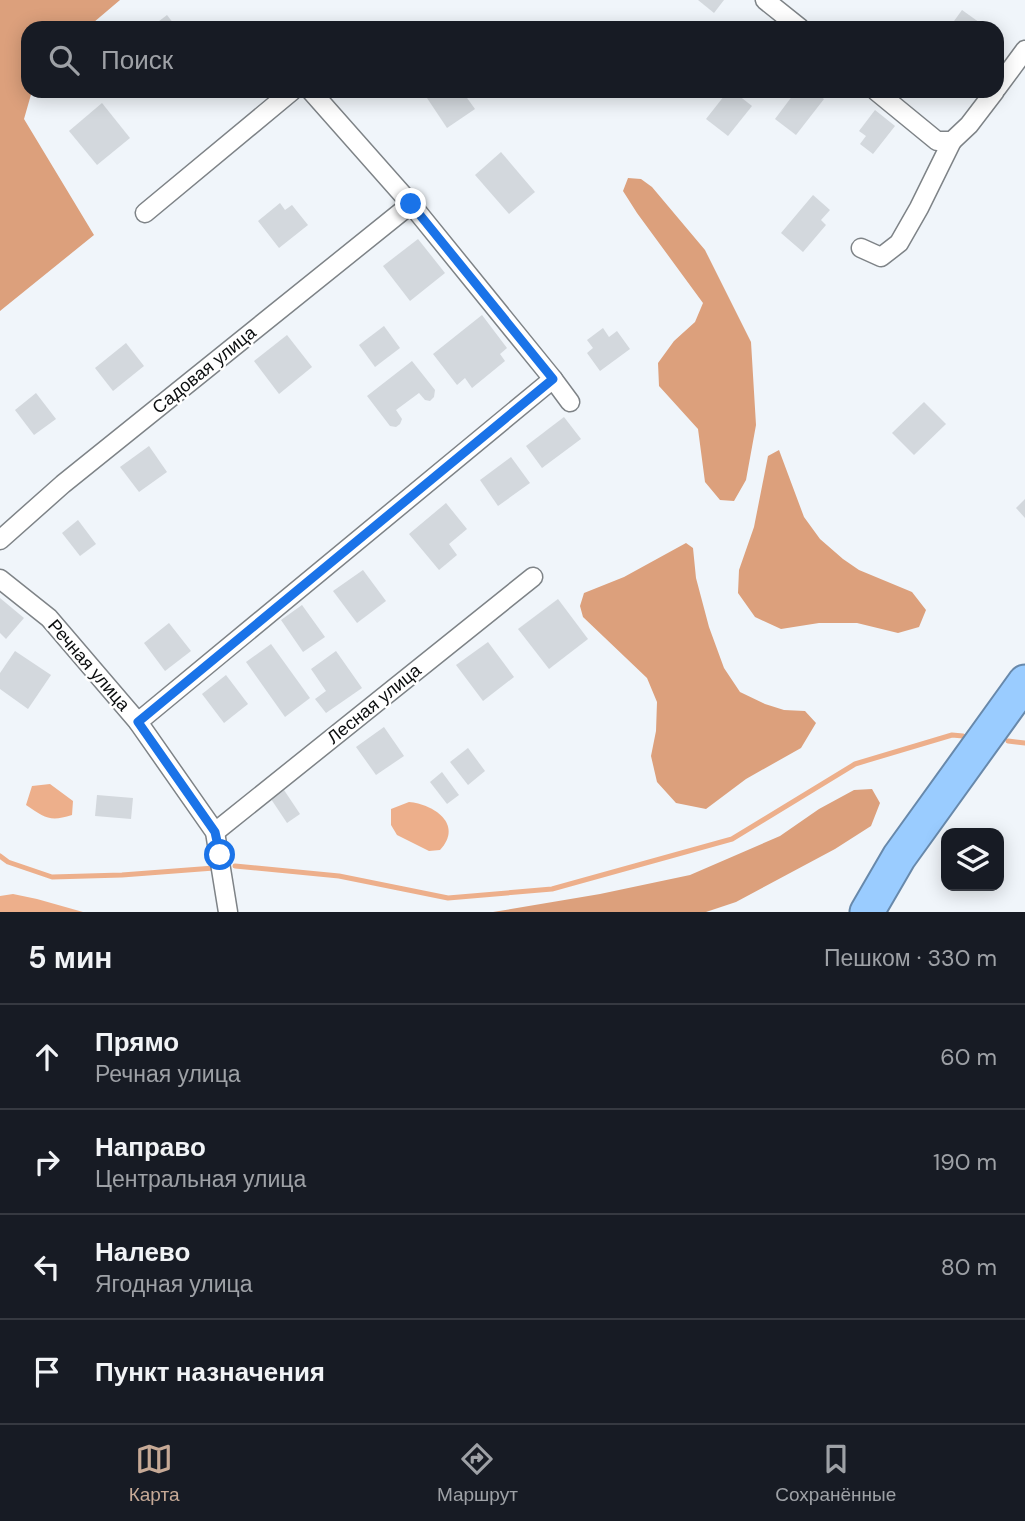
<!DOCTYPE html>
<html lang="ru">
<meta charset="utf-8">
<style>
body{margin:0;font-family:"DM Sans",sans-serif;background:#20242c;color:#f1f3f6}
.controls{position:absolute;right:21px;bottom:21px;display:grid;overflow:hidden;border-radius:14px;box-shadow:0 4px 18px #0003}
.controls button{width:63px;height:63px;display:grid;place-items:center;padding:0;border:0;border-bottom:2px solid #363941;background:#171b24;color:#f1f3f6;font:35px sans-serif}
.stop{position:absolute;width:21px;height:21px;margin:-16px;border:5px solid #1a73e8;border-radius:50%;background:#fff}
.stop.end{background:#1a73e8;border-color:#fff;box-shadow:0 2px 7px #0008}
.list{margin:0;padding:0;list-style:none}
h2{display:flex;justify-content:space-between;align-items:center;height:91px;margin:0;padding:0 28px;font-size:30px}
h2 small{font-size:23px;font-weight:400;color:#9ea1a6}
.list li{display:grid;grid-template-columns:46px 1fr auto;gap:21px;align-items:center;box-sizing:border-box;height:105px;padding:0 28px;border-top:2px solid #363941}
.list b{display:block;font-size:26px;white-space:nowrap}
.list p{margin:0;font-size:23px;white-space:nowrap;color:#9ea1a6}
.list em{font-size:23px;font-style:normal;color:#9ea1a6}
.icon{flex:none;width:38px;height:38px;fill:none;stroke:currentColor;stroke-width:2;stroke-linecap:round;stroke-linejoin:round}
.map{position:relative;flex:none;width:1025px;height:912px;overflow:hidden}
.search{position:absolute;background:#171b24;box-shadow:0 4px 18px #0003;left:21px;right:21px;top:21px;height:77px;display:flex;align-items:center;gap:18px;box-sizing:border-box;padding:0 24px;border-radius:21px;color:#9ea1a6;font-size:26px}
.sheet{height:511px;background:#171b24}
nav{display:flex;justify-content:space-around;align-items:center;box-sizing:border-box;height:98px;border-top:2px solid #363941;background:#171b24;font-size:19px;color:#9ea1a6}
nav a{display:grid;justify-items:center;gap:4px}
nav .on{color:#c6a996}
.map>svg:first-child{display:block}
</style>
<div class="map">
<svg width="1025" height="912" viewBox="0 0 1025 912">
<rect width="100%" height="100%" fill="#f0f5fa"/>
<g fill="#dca07c">
<polygon points="0,0 120,0 87,28 28,28 28,91 32,91 24,119 94,235 0,311"/>
<polygon points="628,178 641,179 652,187 705,250 751,342 756,425 746,480 734,501 720,500 705,482 698,429 659,386 658,363 674,341 695,322 703,303 637,213 623,191"/>
<polygon points="779,450 804,517 820,539 843,559 859,570 912,592 926,610 919,627 898,633 857,623 819,623 781,629 755,617 738,593 739,570 754,527 768,456"/>
<polygon points="686,543 693,548 696,578 709,627 724,668 740,692 765,704 784,710 805,711 816,723 801,748 746,779 706,809 676,803 657,782 651,756 656,731 657,702 647,678 583,617 580,606 584,593 624,577"/>
<polygon points="872,789 880,803 871,826 835,849 736,902 706,912 493,912 600,894 690,875 780,836 819,809 854,790"/>
</g>
<g fill="#edaf8b">
<path d="M 50,784 L 73,801 L 72,815 C 50,822 45,818 26,805 L 32,786 Z"/>
<path d="M 409,802 C 433,804 464,824 440,850 L 429,851 L 397,835 L 391,825 L 391,809 Z"/>
<polygon points="13,894 37,899 83,912 0,912 0,896"/>
</g>
<g fill="none" stroke-linecap="round" stroke-linejoin="round">
<g stroke="#edaf8b" stroke-width="5">
<polyline points="1008,741 1025,743"/>
<polyline points="0,856 8,862 52,877 122,875 214,868"/>
<polyline points="235,866 339,876 448,898 552,889 732,839 855,764 952,735 963,736"/>
</g>
</g>
<g fill="#d3d8dd">
<polygon points="698,0 724,0 714,13"/>
<polygon points="962,10 983,25 981,28 949,28"/>
<polygon points="167,15 177,28 150,28"/>
<polygon points="431,91 462,91 475,109 447,128 425,95"/>
<polygon points="728,91 733,91 752,106 728,136 706,119"/>
<polygon points="796,91 813,91 824,99 796,135 775,119"/>
<polygon points="102,103 130,138 97,165 69,131"/>
<polygon points="875,110 895,126 873,154 860,144 866,136 859,131"/>
<polygon points="501,152 535,192 509,214 475,175"/>
<polygon points="813,195 830,210 821,220 826,225 803,252 781,233"/>
<polygon points="280,203 285,210 292,205 308,225 279,248 258,221"/>
<polygon points="418,239 445,273 410,301 383,266"/>
<polygon points="482,315 507,348 500,354 505,361 472,388 465,378 457,385 433,354"/>
<polygon points="384,326 400,348 375,367 359,345"/>
<polygon points="603,328 609,337 617,331 630,349 600,371 587,353 593,348 587,340"/>
<polygon points="287,335 312,367 279,394 254,361"/>
<polygon points="126,343 144,366 113,391 95,368"/>
<polygon points="412,361 435,390 434,397 430,401 425,400 419,393 396,410 402,419 400,424 396,427 390,426 367,396"/>
<polygon points="36,393 56,419 34,435 15,410"/>
<polygon points="924,402 946,424 914,455 892,433"/>
<polygon points="564,417 581,439 542,468 526,446"/>
<polygon points="149,446 167,472 139,492 120,467"/>
<polygon points="511,457 530,483 498,506 480,480"/>
<polygon points="1025,499 1025,518 1016,508"/>
<polygon points="446,503 467,529 449,544 457,555 439,570 409,534"/>
<polygon points="78,520 96,544 80,556 62,533"/>
<polygon points="363,570 386,601 357,623 333,591"/>
<polygon points="0,598 24,618 6,639 0,633"/>
<polygon points="558,599 588,639 549,669 518,629"/>
<polygon points="302,605 325,637 303,652 281,620"/>
<polygon points="169,623 191,651 165,671 144,643"/>
<polygon points="488,642 514,677 483,701 456,665"/>
<polygon points="271,644 310,698 285,717 246,662"/>
<polygon points="15,651 51,675 28,709 0,689 0,673"/>
<polygon points="336,651 362,688 326,713 315,699 326,691 311,669"/>
<polygon points="226,675 248,704 224,723 202,694"/>
<polygon points="384,727 404,756 376,775 356,747"/>
<polygon points="468,748 485,771 468,785 450,762"/>
<polygon points="442,772 459,795 447,804 430,782"/>
<polygon points="284,790 300,814 287,823 271,799"/>
<polygon points="97,795 133,798 131,819 95,816"/>
</g>
<g fill="none" stroke-linecap="round" stroke-linejoin="round">
<g stroke="#7e8387" stroke-width="21">
<g id="street">
<polyline points="765,0 800,28"/>
<polyline points="997,88 1025,50"/>
<polyline points="311,91 411,204 553,379 570,402"/>
<polyline points="876,91 937,141 952,141 969,125 995,91"/>
<polyline points="145,213 292,91"/>
<polyline points="861,248 881,257 899,243 919,208 952,141"/>
<polyline points="0,540 63,484 411,204"/>
<polyline points="0,579 49,618 138,722 215,832 228,912"/>
<polyline points="138,722 553,379"/>
<polyline points="215,832 533,577"/>
</g>
</g>
<g stroke="#6889ab" stroke-width="37">
<polyline id="highway" points="867,912 899,857 1025,682"/>
</g>
<use href="#street" stroke="#fff" stroke-width="18"/>
<use href="#highway" stroke="#9accff" stroke-width="33"/>
</g>
<g fill="none" stroke-linecap="round" stroke-linejoin="round">
<polyline stroke="#1a73e8" stroke-width="9" points="220,855 215,832 138,722 553,379 411,204"/>
</g>
<g text-anchor="middle" dominant-baseline="central" stroke-width="5" stroke-linejoin="round" paint-order="stroke">
<g font-size="18" fill="#0b0d0e" stroke="#fff">
<text transform="translate(204 370) rotate(-39)">Садовая улица</text>
<text transform="translate(89 665) rotate(49)">Речная улица</text>
<text transform="translate(374 704) rotate(-39)">Лесная улица</text>
</g>
</g>
</svg>
<div class="controls">
<button><svg class="icon" aria-label="layers" viewBox="0 0 24 24"><path d="M12 4l9 5-9 5-9-5zM3 14l9 5 9-5"/></svg></button>
</div>
<div class="stop" style="left:220px;top:855px"></div>
<div class="stop end" style="left:411px;top:204px"></div>
<div class="search"><svg class="icon" aria-label="search" viewBox="0 0 24 24"><circle cx="10" cy="10" r="6"/><path d="M15 15l6 6"/></svg>Поиск</div>
</div>
<section class="sheet">
<h2>5 мин<small>Пешком · 330 m</small></h2>
<ul class="list">
<li><svg class="icon" aria-label="ahead" viewBox="0 0 24 24"><path d="M12 20V5M6 11l6-6 6 6"/></svg><div><b>Прямо</b><p>Речная улица</p></div><em>60 m</em></li>
<li><svg class="icon" aria-label="right" viewBox="0 0 24 24"><path d="M7 20v-9h11M14 6l5 5-5 5"/></svg><div><b>Направо</b><p>Центральная улица</p></div><em>190 m</em></li>
<li><svg class="icon" aria-label="left" viewBox="0 0 24 24"><path d="M17 20v-9H6M10 6l-5 5 5 5"/></svg><div><b>Налево</b><p>Ягодная улица</p></div><em>80 m</em></li>
<li><svg class="icon" aria-label="arrive" viewBox="0 0 24 24"><path d="M6 21V4h12l-3 4 3 4H6"/></svg><div><b>Пункт назначения</b></div></li>
</ul>
</section>
<nav>
<a class="on"><svg class="icon" aria-label="map" viewBox="0 0 24 24"><path d="M3 6l6-2 6 2 6-2v14l-6 2-6-2-6 2zM9 4v14M15 6v14"/></svg>Карта</a>
<a><svg class="icon" aria-label="directions" viewBox="0 0 24 24"><path d="M12 3l9 9-9 9-9-9zM9 14v-3h6M13 9l2 2-2 2"/></svg>Маршрут</a>
<a><svg class="icon" aria-label="saved" viewBox="0 0 24 24"><path d="M7 4h10v16l-5-4-5 4z"/></svg>Сохранённые</a>
</nav>
